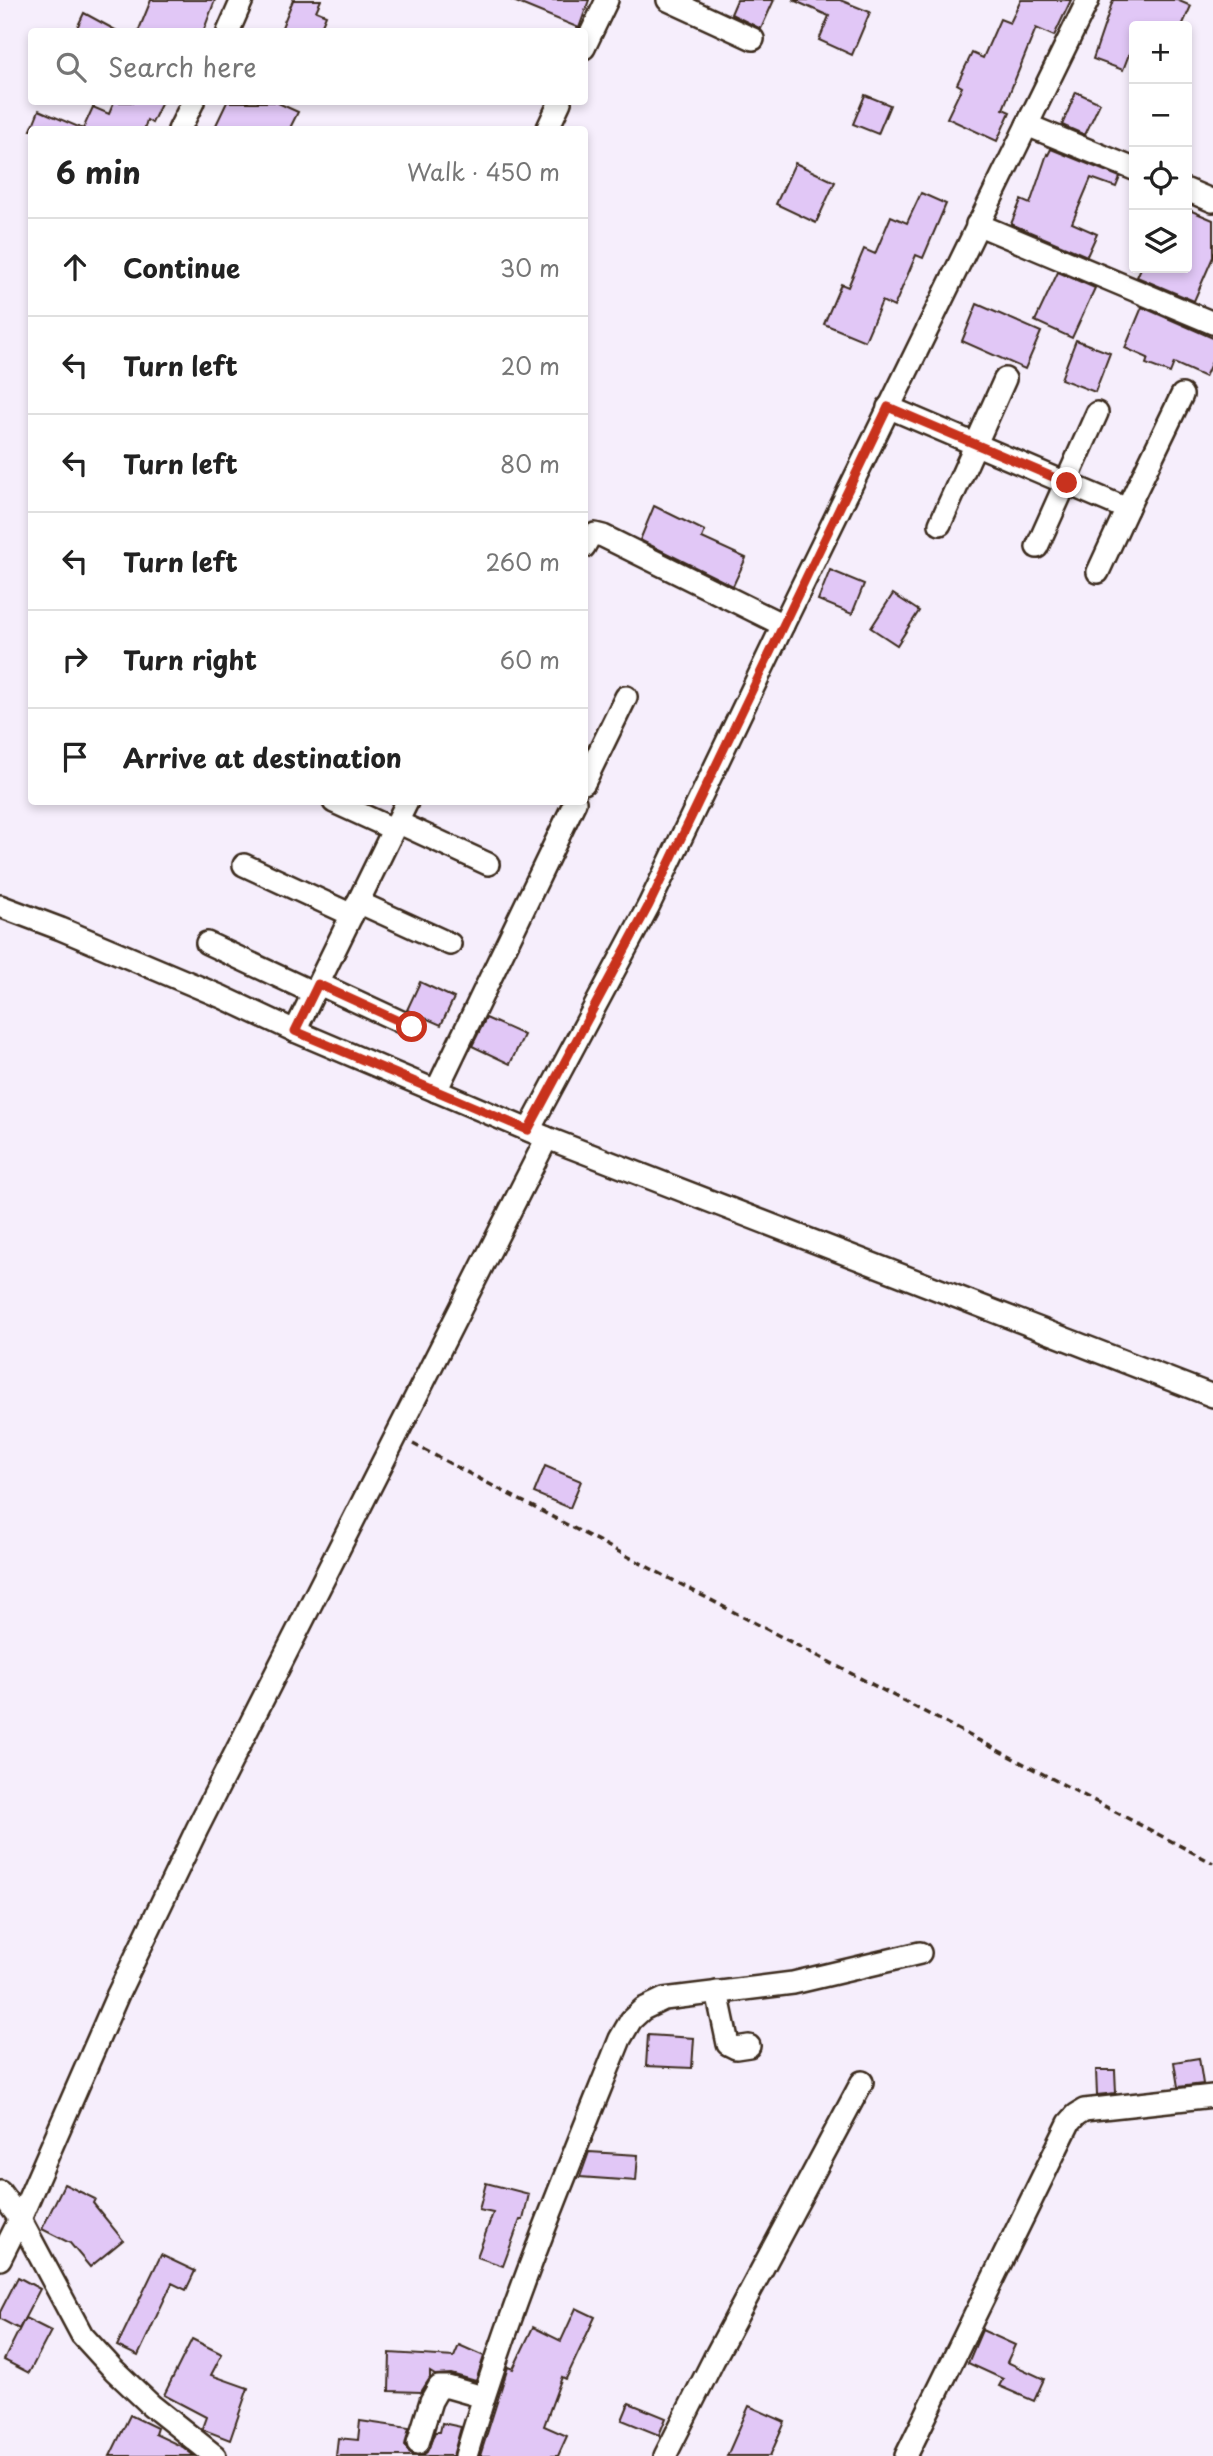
<!DOCTYPE html>
<meta charset="utf-8">
<style>
body{margin:0;font-family:"Playpen Sans",sans-serif;background:#f6f6f6;color:#222}
.controls{position:absolute;right:21px;top:21px;display:grid;overflow:hidden;border-radius:7px;box-shadow:0 4px 10px #0003}
.controls button{width:63px;height:63px;display:grid;place-items:center;padding:0;border:0;border-bottom:2px solid #e0e0e0;background:#fff;color:#222;font:35px sans-serif}
.stop{position:absolute;width:21px;height:21px;margin:-16px;border:5px solid #c8321e;border-radius:50%;background:#fff}
.stop.end{background:#c8321e;border-color:#fff;box-shadow:0 2px 7px #0008}
.list{margin:0;padding:0;list-style:none}
h2{display:flex;justify-content:space-between;align-items:center;height:91px;margin:0;padding:0 28px;font-size:30px}
h2 small{font-size:23px;font-weight:400;color:#767676}
.list li{display:grid;grid-template-columns:46px 1fr auto;gap:21px;align-items:center;box-sizing:border-box;height:98px;padding:0 28px;border-top:2px solid #e0e0e0}
.list b{display:block;font-size:26px;white-space:nowrap}
.list em{font-size:23px;font-style:normal;color:#767676}
.icon{flex:none;width:38px;height:38px;fill:none;stroke:currentColor;stroke-width:2;stroke-linecap:round;stroke-linejoin:round}
.map{position:relative;flex:none;width:1213px;height:2456px;overflow:hidden}
.search{position:absolute;background:#fff;box-shadow:0 4px 10px #0003;left:28px;top:28px;width:560px;height:77px;display:flex;align-items:center;gap:18px;box-sizing:border-box;padding:0 24px;border-radius:7px;color:#767676;font-size:26px}
.panel{position:absolute;background:#fff;box-shadow:0 4px 10px #0003;left:28px;top:126px;width:560px;height:679px;border-radius:7px}
.map>svg:first-child{display:block}
</style>
<div class="map">
<svg width="1213" height="2456" viewBox="0 0 1213 2456">
<rect width="100%" height="100%" fill="#f6eefc"/>
<filter id="ink" filterUnits="userSpaceOnUse"><feTurbulence type="fractalNoise" baseFrequency=".0143" numOctaves="2"/><feDisplacementMap in="SourceGraphic" scale="14" xChannelSelector="R" yChannelSelector="G"/><feConvolveMatrix kernelMatrix="1 2 1 2 8 2 1 2 1" color-interpolation-filters="sRGB"/></filter>
<g filter="url(#ink)">
<g fill="#e1c7f6" stroke="#3b2a1e" stroke-width="2">
<polygon points="151,0 215,0 203,32 138,32"/>
<polygon points="293,0 321,0 316,11 326,15 319,32 280,32"/>
<polygon points="511,0 589,0 579,28"/>
<polygon points="737,0 774,0 761,29 731,14"/>
<polygon points="793,0 840,0 870,12 852,55 819,40 829,16"/>
<polygon points="1021,0 1071,0 1054,36 1036,28 1003,109 1010,112 997,141 947,118 962,87 957,84 972,53 983,58 1000,19 1010,23"/>
<polygon points="1113,0 1177,0 1191,6 1182,26 1134,26 1134,41 1123,70 1093,59"/>
<polygon points="84,13 119,32 75,32"/>
<polygon points="1076,92 1100,103 1085,135 1062,125"/>
<polygon points="865,95 890,105 878,134 853,124"/>
<polygon points="114,102 162,102 152,123 147,120 144,130 31,130 39,110 83,129 93,107 109,114"/>
<polygon points="227,102 276,102 298,112 289,130 227,130 216,125"/>
<polygon points="1051,149 1120,177 1116,187 1091,178 1072,223 1097,234 1087,256 1011,224 1021,200 1030,204 1047,154 1048,155"/>
<polygon points="795,163 835,182 816,223 776,204"/>
<polygon points="921,193 946,204 923,258 916,255 894,307 882,301 865,341 824,324 841,284 848,287 864,249 875,254 891,216 907,223"/>
<polygon points="1187,209 1213,220 1213,257 1194,301 1137,277 1141,268 1187,268"/>
<polygon points="1058,272 1095,288 1072,338 1035,321"/>
<polygon points="977,304 1041,332 1025,369 962,341"/>
<polygon points="1142,307 1213,338 1213,359 1205,377 1174,363 1170,373 1146,364 1148,358 1125,348"/>
<polygon points="1076,340 1110,353 1095,392 1061,379"/>
<polygon points="654,506 705,531 702,538 746,558 733,586 640,540"/>
<polygon points="830,570 864,584 852,614 818,600"/>
<polygon points="893,594 919,611 897,645 871,628"/>
<polygon points="420,982 454,998 441,1025 407,1010"/>
<polygon points="486,1018 524,1035 510,1064 472,1046"/>
<polygon points="545,1466 581,1481 570,1508 534,1493"/>
<polygon points="648,2035 694,2038 692,2068 646,2066"/>
<polygon points="1199,2058 1203,2084 1178,2087 1174,2062"/>
<polygon points="1096,2070 1115,2070 1116,2093 1097,2095"/>
<polygon points="589,2152 638,2155 636,2181 580,2177"/>
<polygon points="486,2183 529,2194 523,2220 520,2220 503,2266 477,2257 493,2213 479,2210"/>
<polygon points="64,2184 95,2199 93,2203 123,2240 90,2267 70,2243 42,2229"/>
<polygon points="161,2255 195,2271 186,2290 172,2283 138,2356 117,2346"/>
<polygon points="18,2277 40,2289 19,2329 0,2319 0,2312"/>
<polygon points="576,2308 595,2317 566,2379 562,2377 544,2426 567,2436 558,2456 480,2456 508,2367 513,2369 533,2327 561,2341"/>
<polygon points="25,2318 51,2331 29,2373 4,2360"/>
<polygon points="982,2330 1015,2345 1007,2362 1044,2379 1034,2401 999,2386 1003,2379 968,2363"/>
<polygon points="192,2339 222,2354 211,2375 248,2388 230,2440 204,2430 202,2428 206,2417 164,2395"/>
<polygon points="459,2345 484,2356 476,2381 451,2374 435,2375 430,2372 430,2378 421,2392 389,2391 390,2353 454,2357"/>
<polygon points="629,2403 666,2418 659,2435 622,2420"/>
<polygon points="749,2406 785,2422 770,2456 727,2456"/>
<polygon points="130,2415 157,2428 155,2434 183,2447 194,2456 110,2456"/>
<polygon points="360,2421 409,2428 405,2445 408,2451 415,2456 422,2456 427,2452 435,2432 440,2432 442,2423 461,2427 453,2456 336,2456 338,2438 358,2440"/>
</g>
<g fill="none" stroke-linecap="round" stroke-linejoin="round">
<g stroke="#3b2a1e" stroke-width="26">
<g id="minor">
<polyline points="668,0 753,39"/>
<polyline points="228,32 242,0"/>
<polyline points="584,48 607,0"/>
<polyline points="1027,125 1134,169"/>
<polyline points="179,130 193,102"/>
<polyline points="547,130 560,102"/>
<polyline points="1187,190 1213,201"/>
<polyline points="977,224 1213,323"/>
<polyline points="888,407 1127,509 1182,395"/>
<polyline points="940,524 1005,379"/>
<polyline points="584,547 589,538 595,534 603,536 783,625"/>
<polyline points="1037,547 1097,413"/>
<polyline points="1098,572 1127,509"/>
<polyline points="584,783 626,697"/>
<polyline points="334,802 393,829"/>
<polyline points="397,822 488,864"/>
<polyline points="244,865 352,915"/>
<polyline points="358,902 450,944"/>
<polyline points="0,906 61,929 222,997 295,1031 547,1138 1213,1396"/>
<polyline points="207,943 314,993"/>
<polyline points="319,984 412,1027"/>
<polyline points="295,1031 407,802"/>
<polyline points="436,1091 575,802"/>
<polyline points="529,1130 649,905 783,625 1088,0"/>
<polyline points="717,1992 728,2044 736,2048 749,2046"/>
<polyline points="0,2192 20,2219 82,2335 114,2370 151,2405 215,2456"/>
<polyline points="0,2259 20,2219 118,1994 197,1829 547,1138"/>
<polyline points="418,2443 431,2401 439,2387 448,2387 483,2397"/>
<path d="M 466,2456 C 507,2314 565,2176 620,2039 L 631,2020 L 643,2009 L 664,1999 L 793,1983 L 920,1953"/>
<polyline points="665,2456 714,2359 862,2082"/>
<polyline points="906,2456 1069,2123 1076,2115 1084,2110 1213,2096"/>
</g>
</g>
<polyline stroke="#3b2a1e" stroke-width="3.5" stroke-dasharray="7 5" stroke-linecap="butt" points="413,1444 1213,1863"/>
<use href="#minor" stroke="#fff" stroke-width="21"/>
</g>
</g>
<g fill="none" stroke-linecap="round" stroke-linejoin="round" filter="url(#ink)">
<polyline stroke="#c8321e" stroke-width="9" points="412,1027 318,984 295,1031 528,1130 649,905 888,407 1067,483"/>
</g>
</svg>
<div class="controls">
<button>+</button>
<button>−</button>
<button><svg class="icon" aria-label="locate" viewBox="0 0 24 24"><circle cx="12" cy="12" r="6"/><path d="M12 2v4M12 18v4M2 12h4M18 12h4"/></svg></button>
<button><svg class="icon" aria-label="layers" viewBox="0 0 24 24"><path d="M12 4l9 5-9 5-9-5zM3 14l9 5 9-5"/></svg></button>
</div>
<div class="stop" style="left:412px;top:1027px"></div>
<div class="stop end" style="left:1067px;top:483px"></div>
<div class="search"><svg class="icon" aria-label="search" viewBox="0 0 24 24"><circle cx="10" cy="10" r="6"/><path d="M15 15l6 6"/></svg>Search here</div>
<section class="panel">
<h2>6 min<small>Walk · 450 m</small></h2>
<ul class="list">
<li><svg class="icon" aria-label="ahead" viewBox="0 0 24 24"><path d="M12 20V5M6 11l6-6 6 6"/></svg><div><b>Continue</b></div><em>30 m</em></li>
<li><svg class="icon" aria-label="left" viewBox="0 0 24 24"><path d="M17 20v-9H6M10 6l-5 5 5 5"/></svg><div><b>Turn left</b></div><em>20 m</em></li>
<li><svg class="icon" aria-label="left" viewBox="0 0 24 24"><path d="M17 20v-9H6M10 6l-5 5 5 5"/></svg><div><b>Turn left</b></div><em>80 m</em></li>
<li><svg class="icon" aria-label="left" viewBox="0 0 24 24"><path d="M17 20v-9H6M10 6l-5 5 5 5"/></svg><div><b>Turn left</b></div><em>260 m</em></li>
<li><svg class="icon" aria-label="right" viewBox="0 0 24 24"><path d="M7 20v-9h11M14 6l5 5-5 5"/></svg><div><b>Turn right</b></div><em>60 m</em></li>
<li><svg class="icon" aria-label="arrive" viewBox="0 0 24 24"><path d="M6 21V4h12l-3 4 3 4H6"/></svg><div><b>Arrive at destination</b></div></li>
</ul>
</section>
</div>
